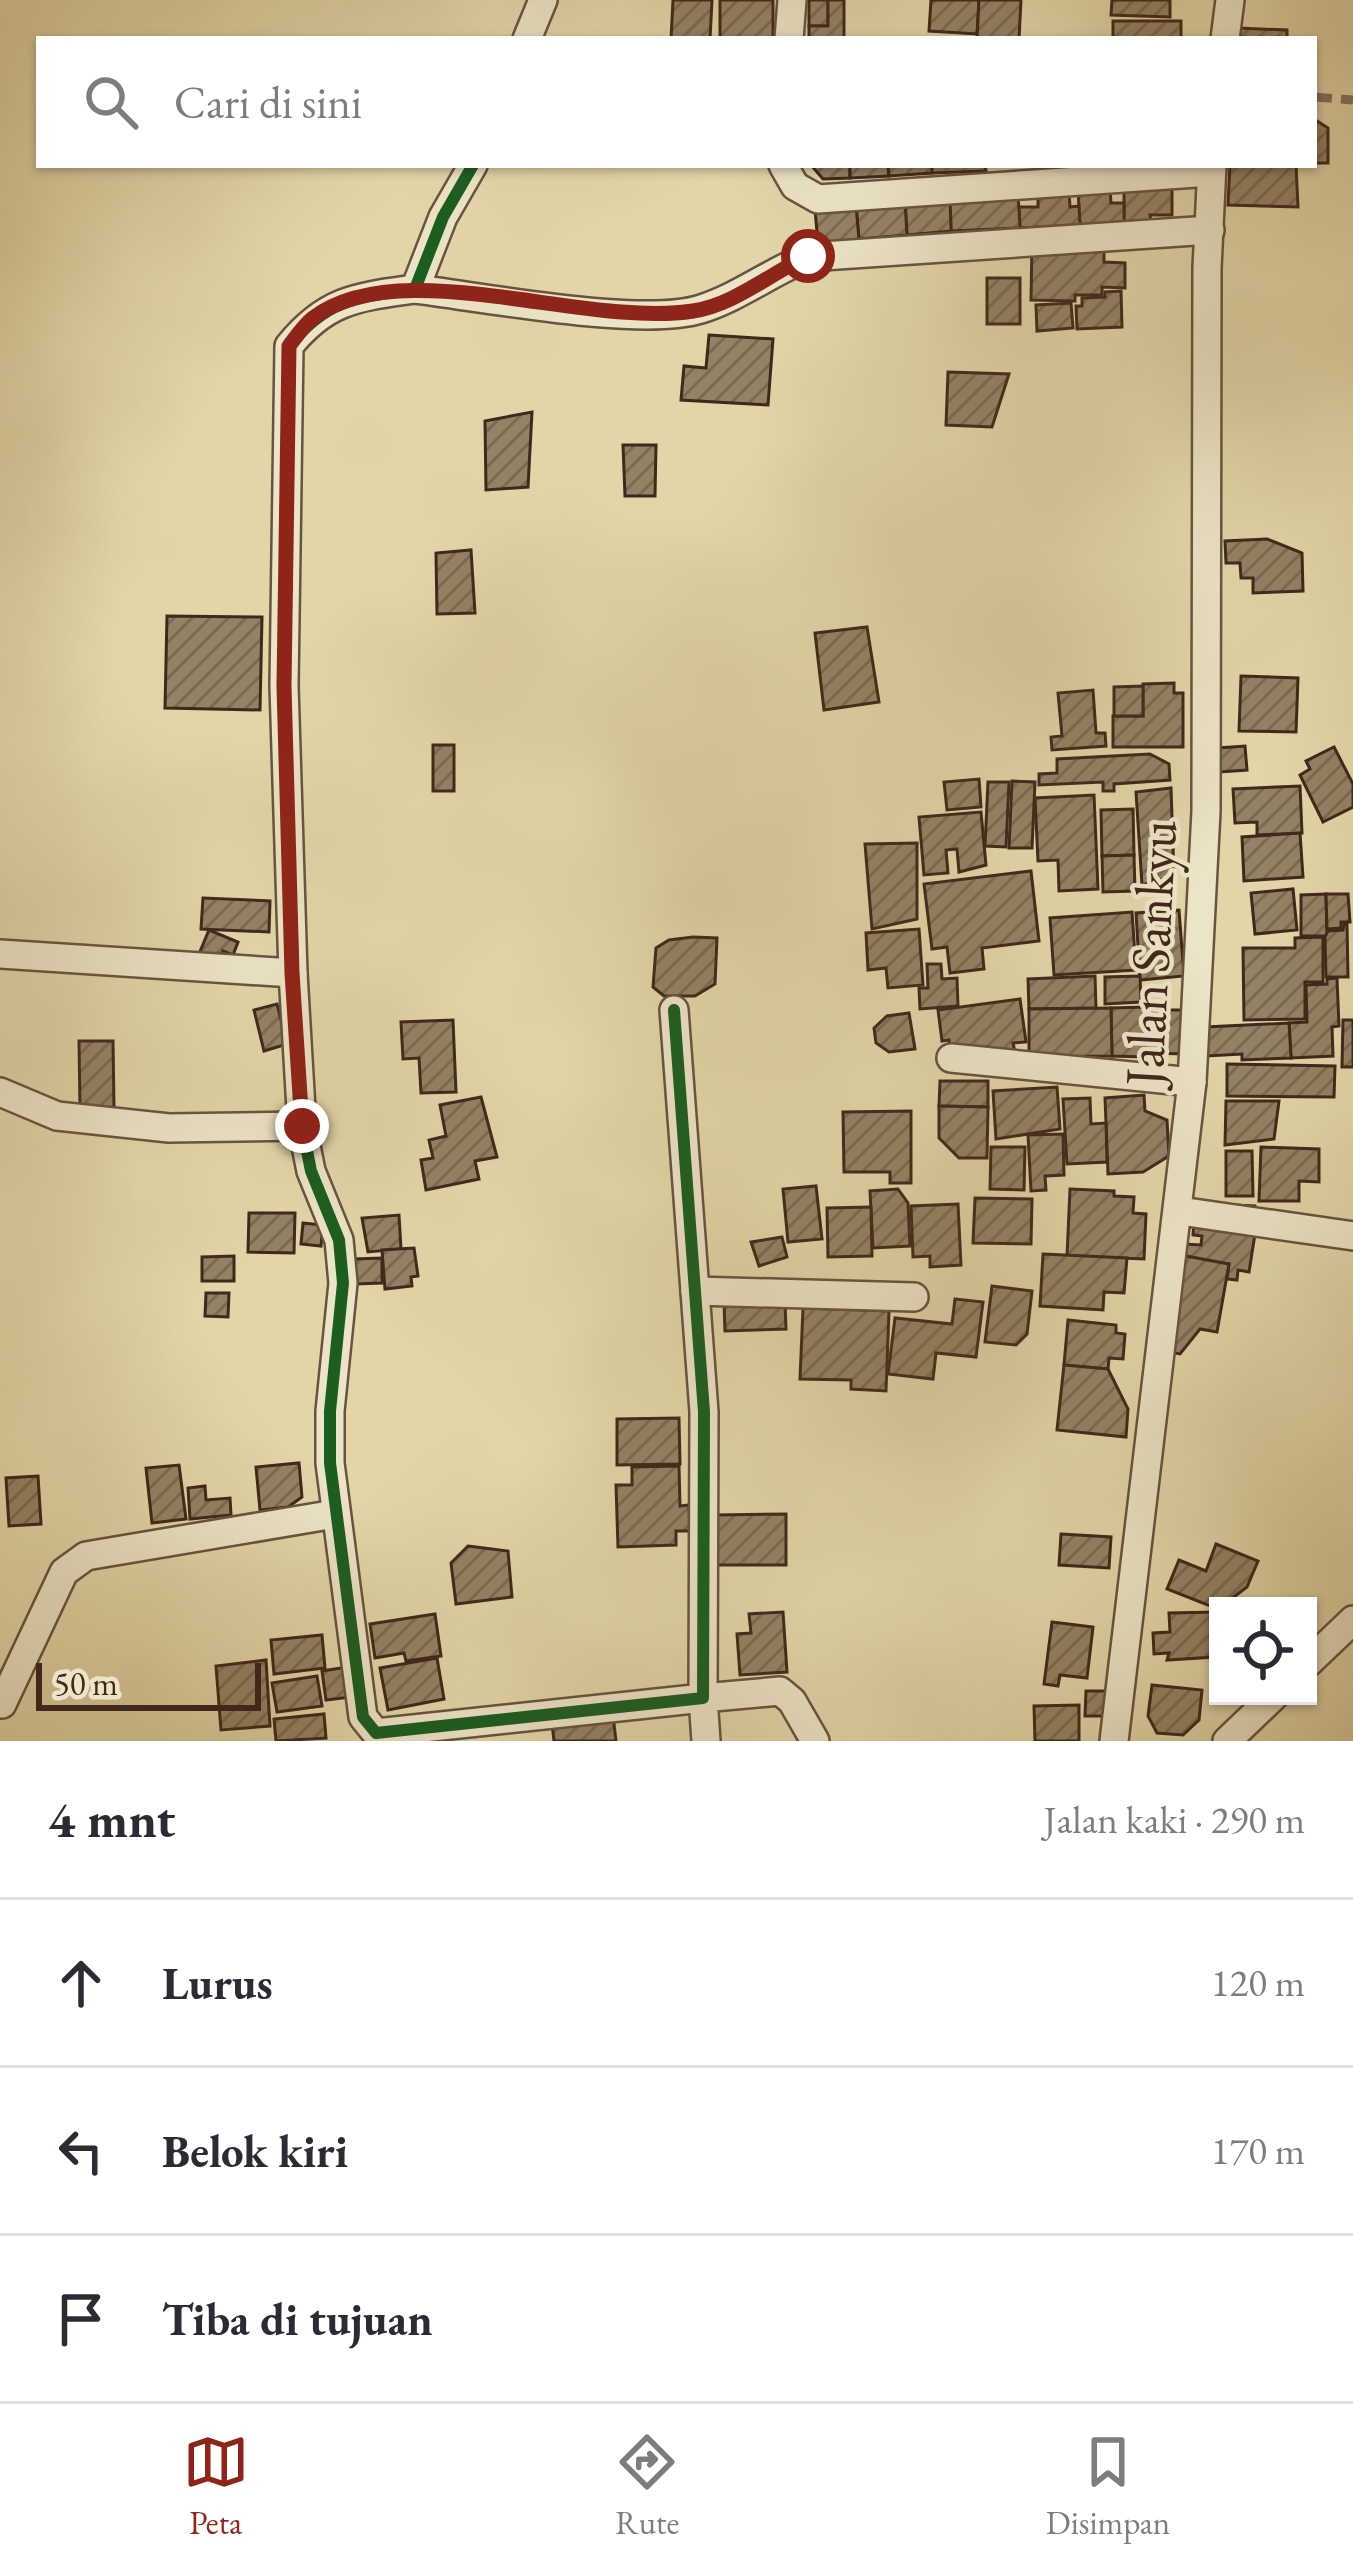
<!DOCTYPE html>
<html lang="id">
<meta charset="utf-8">
<style>
body{margin:0;font-family:"EB Garamond",serif;background:#f2f2f3;color:#2b2b33}
.controls{position:absolute;right:36px;bottom:36px;display:grid;overflow:hidden;border-radius:0px;box-shadow:0 3px 9px #0004}
.controls button{width:108px;height:108px;display:grid;place-items:center;padding:0;border:0;border-bottom:3px solid #e1e1e2;background:#fff;color:#2b2b33;font:60px sans-serif}
.scale{position:absolute;left:36px;bottom:30px;width:225px;box-sizing:border-box;padding-left:12px;border:6px solid #40281a;border-top:0;font-size:33px;line-height:42px;white-space:nowrap;color:#40281a;-webkit-text-stroke:9px #ece4c6;paint-order:stroke}
.stop{position:absolute;width:36px;height:36px;margin:-27px;border:9px solid #8f2418;border-radius:50%;background:#fff}
.stop.end{background:#8f2418;border-color:#fff;box-shadow:0 3px 12px #0008}
.list{margin:0;padding:0;list-style:none}
h2{display:flex;justify-content:space-between;align-items:center;height:156px;margin:0;padding:0 48px;font-size:51px}
h2 small{font-size:39px;font-weight:400;color:#7c7c81}
.list li{display:grid;grid-template-columns:78px 1fr auto;gap:36px;align-items:center;box-sizing:border-box;height:168px;padding:0 48px;border-top:3px solid #e1e1e2}
.list b{display:block;font-size:45px;white-space:nowrap}
.list em{font-size:39px;font-style:normal;color:#7c7c81}
.icon{flex:none;width:66px;height:66px;fill:none;stroke:currentColor;stroke-width:2;stroke-linecap:round;stroke-linejoin:round}
.map{position:relative;flex:none;width:1353px;height:1741px;overflow:hidden}
.search{position:absolute;background:#fff;box-shadow:0 3px 9px #0004;left:36px;right:36px;top:36px;height:132px;display:flex;align-items:center;gap:30px;box-sizing:border-box;padding:0 42px;border-radius:0px;color:#7c7c81;font-size:45px}
.sheet{height:660px;background:#fff}
nav{display:flex;justify-content:space-around;align-items:center;box-sizing:border-box;height:168px;border-top:3px solid #e1e1e2;background:#fff;font-size:33px;color:#7c7c81}
nav a{display:grid;justify-items:center;gap:6px}
nav .on{color:#8f2418}
.map>svg:first-child{display:block}
</style>
<div class="map">
<svg width="1353" height="1741" viewBox="0 0 1353 1741">
<defs>
<pattern id="building-hatch" width="6" height="6" patternUnits="userSpaceOnUse" patternTransform="scale(3)"><rect width="6" height="6" fill="#948264"/><path d="M-1 1l2-2M0 6l6-6M5 7l2-2" fill="none" stroke="#7a6a52"/></pattern>
</defs>
<rect width="100%" height="100%" fill="#e2d6a8"/>
<filter id="stains"><feTurbulence type="fractalNoise" baseFrequency=".00167" numOctaves="4"/><feColorMatrix values="0 0 0 0 .2 0 0 0 0 .09 0 0 0 0 .02 0 0 0 .5 -.17"/></filter>
<radialGradient id="worn" r=".72"><stop offset=".6" stop-color="#630" stop-opacity="0"/><stop offset="1" stop-color="#630" stop-opacity=".3"/></radialGradient>
<g fill="url(#building-hatch)" stroke="#40281a" stroke-width="3">
<polygon points="673,0 712,0 710,39 671,39"/>
<rect x="720" y="0" width="53" height="39"/>
<rect x="809" y="0" width="19" height="26"/>
<polygon points="828,0 844,0 844,39 809,39 809,26 828,26"/>
<polygon points="931,0 979,0 977,34 929,31"/>
<polygon points="979,0 1021,0 1019,39 977,39"/>
<polygon points="1112,0 1170,0 1170,17 1111,15"/>
<rect x="1113" y="21" width="68" height="18"/>
<polygon points="1238,28 1287,30 1287,39 1238,39"/>
<polygon points="1314,119 1328,128 1328,163 1314,163"/>
<polygon points="811,165 850,165 850,178 823,179"/>
<polygon points="850,165 888,165 889,176 850,178"/>
<polygon points="888,165 932,165 932,173 889,176"/>
<polygon points="932,165 985,165 986,171 932,173"/>
<polygon points="1230,165 1296,165 1298,207 1228,205"/>
<polygon points="1172,182 1172,215 1150,215 1151,223 1124,224 1124,189"/>
<polygon points="1110,189 1111,203 1124,203 1124,224 1080,225 1078,190"/>
<polygon points="1069,192 1070,207 1079,206 1080,225 1020,228 1019,207 1038,207 1038,193"/>
<polygon points="1018,194 1020,228 951,231 950,198"/>
<polygon points="950,198 951,231 907,235 905,201"/>
<polygon points="905,201 907,235 859,239 856,206"/>
<polygon points="856,206 859,239 818,243 815,210"/>
<polygon points="1032,243 1104,244 1104,262 1125,263 1125,288 1102,287 1102,295 1075,295 1075,301 1031,300"/>
<rect x="987" y="278" width="33" height="46"/>
<polygon points="1121,291 1122,327 1077,329 1076,306 1082,306 1082,298 1105,297 1105,292"/>
<polygon points="1071,303 1073,328 1037,331 1036,305"/>
<polygon points="709,335 773,339 768,405 681,400 684,366 706,368"/>
<polygon points="948,372 1009,374 992,427 946,425"/>
<polygon points="532,412 528,487 486,490 485,421"/>
<polygon points="623,445 656,445 655,496 625,496"/>
<polygon points="1267,539 1302,553 1303,591 1253,593 1253,578 1241,578 1240,563 1226,563 1225,541"/>
<polygon points="471,550 475,613 437,614 436,553"/>
<polygon points="167,616 262,617 260,710 165,708"/>
<polygon points="867,627 879,702 824,710 815,633"/>
<polygon points="1241,676 1298,678 1296,732 1239,731"/>
<polygon points="1174,683 1174,693 1183,693 1183,747 1113,747 1113,716 1143,716 1143,684"/>
<polygon points="1143,686 1143,716 1114,716 1114,687"/>
<polygon points="1093,690 1096,733 1105,733 1106,746 1052,750 1051,737 1062,736 1058,693"/>
<rect x="433" y="745" width="21" height="46"/>
<polygon points="1245,746 1247,770 1220,772 1218,748"/>
<polygon points="1334,747 1353,784 1353,807 1323,822 1300,775 1310,769 1306,761"/>
<polygon points="1150,754 1169,764 1170,780 1114,784 1114,791 1103,791 1103,782 1039,785 1039,774 1057,773 1057,759"/>
<polygon points="979,779 981,807 947,810 944,782"/>
<polygon points="1012,781 1035,782 1032,848 1009,848"/>
<polygon points="988,782 1009,782 1006,847 985,846"/>
<polygon points="1300,786 1302,833 1257,835 1257,822 1235,823 1233,789"/>
<polygon points="1171,788 1174,876 1142,885 1136,792"/>
<polygon points="1094,795 1098,889 1059,891 1058,860 1038,861 1035,798"/>
<polygon points="1133,809 1134,855 1102,856 1101,810"/>
<polygon points="981,812 986,865 959,872 957,849 946,850 948,873 924,875 919,817"/>
<polygon points="1300,833 1303,877 1244,881 1242,837"/>
<polygon points="917,843 917,919 872,929 865,844"/>
<polygon points="1134,855 1135,891 1103,892 1102,856"/>
<polygon points="1031,871 1039,941 982,948 984,969 950,973 947,947 932,949 924,884"/>
<polygon points="1293,889 1297,930 1255,934 1251,893"/>
<polygon points="1326,894 1327,936 1301,936 1301,895"/>
<polygon points="1326,894 1348,894 1350,922 1341,922 1341,928 1327,929"/>
<polygon points="203,898 270,901 269,932 201,929"/>
<polygon points="1179,910 1184,976 1140,980 1136,913"/>
<polygon points="1132,912 1136,970 1054,975 1050,918"/>
<polygon points="1344,924 1347,924 1348,977 1326,977 1325,937 1328,931 1343,930"/>
<polygon points="919,929 923,985 888,988 886,968 868,970 866,933"/>
<polygon points="209,930 238,942 233,955 223,951 219,962 199,954"/>
<polygon points="693,937 717,938 715,984 695,996 664,996 653,987 656,948 669,940"/>
<polygon points="1323,937 1323,982 1305,982 1305,1019 1244,1020 1243,948 1295,948 1295,938"/>
<polygon points="927,964 941,964 942,979 957,978 958,1006 920,1009 919,988 928,988"/>
<polygon points="1095,976 1096,1008 1029,1009 1028,979"/>
<polygon points="1140,976 1141,1002 1105,1004 1105,977"/>
<polygon points="1337,978 1339,1026 1332,1027 1333,1056 1291,1058 1289,1023 1307,1022 1306,985 1327,984 1327,979"/>
<polygon points="1020,999 1026,1042 1013,1043 1015,1052 988,1055 987,1047 950,1052 949,1040 942,1041 938,1010"/>
<polygon points="277,1004 287,1044 264,1051 254,1010"/>
<polygon points="1146,1007 1145,1057 1112,1056 1111,1008"/>
<polygon points="1111,1008 1112,1056 1029,1057 1029,1009"/>
<polygon points="1147,1010 1187,1010 1186,1054 1147,1053"/>
<polygon points="909,1013 915,1049 889,1052 876,1043 874,1028 887,1016"/>
<polygon points="453,1020 456,1092 421,1093 419,1058 403,1059 401,1022"/>
<polygon points="1343,1020 1353,1020 1353,1067 1342,1067"/>
<polygon points="1289,1023 1291,1058 1242,1060 1242,1054 1207,1056 1206,1027"/>
<polygon points="79,1041 113,1041 114,1107 80,1108"/>
<polygon points="1227,1064 1335,1066 1334,1097 1227,1096"/>
<polygon points="940,1081 988,1081 988,1107 939,1106"/>
<polygon points="1057,1087 1060,1129 996,1139 993,1091"/>
<polygon points="1144,1095 1145,1111 1167,1120 1169,1156 1143,1172 1108,1174 1105,1098"/>
<polygon points="481,1097 497,1157 475,1161 479,1179 426,1190 421,1160 433,1158 429,1140 446,1136 440,1105"/>
<polygon points="1090,1098 1091,1124 1106,1123 1107,1162 1067,1164 1063,1099"/>
<polygon points="1226,1101 1279,1101 1274,1139 1225,1145"/>
<polygon points="939,1106 988,1107 987,1158 959,1158 939,1138"/>
<polygon points="911,1111 911,1183 890,1183 890,1172 844,1172 843,1112"/>
<polygon points="1063,1134 1064,1175 1045,1176 1046,1190 1031,1191 1028,1135"/>
<polygon points="991,1147 1025,1147 1024,1190 990,1189"/>
<polygon points="1261,1147 1319,1149 1319,1182 1299,1181 1299,1201 1259,1201"/>
<polygon points="1226,1151 1252,1151 1253,1196 1226,1196"/>
<polygon points="816,1186 822,1239 788,1242 783,1189"/>
<polygon points="898,1189 908,1203 910,1246 873,1248 870,1191"/>
<polygon points="1070,1189 1114,1191 1114,1196 1134,1197 1133,1213 1146,1214 1144,1259 1067,1256"/>
<polygon points="975,1198 1032,1199 1031,1244 973,1243"/>
<polygon points="958,1204 961,1265 930,1267 930,1256 913,1257 911,1206"/>
<polygon points="1232,1205 1255,1206 1258,1215 1249,1272 1238,1270 1237,1280 1227,1279 1229,1264 1184,1258 1185,1244 1201,1245 1202,1236 1193,1235 1194,1224 1232,1212"/>
<polygon points="871,1207 872,1256 828,1257 827,1208"/>
<polygon points="249,1213 295,1213 294,1253 248,1252"/>
<polygon points="399,1215 401,1249 368,1252 362,1218"/>
<polygon points="303,1223 323,1225 321,1246 301,1244"/>
<polygon points="782,1237 787,1257 759,1266 751,1242"/>
<polygon points="414,1248 418,1276 411,1277 412,1286 385,1289 382,1250"/>
<polygon points="1043,1254 1127,1258 1124,1293 1104,1292 1103,1310 1040,1306"/>
<polygon points="234,1256 234,1281 202,1281 202,1257"/>
<polygon points="1186,1256 1229,1264 1217,1332 1200,1329 1180,1354 1168,1352"/>
<polygon points="382,1258 382,1283 355,1284 354,1259"/>
<polygon points="992,1286 1032,1291 1027,1334 1016,1345 985,1342"/>
<polygon points="206,1293 229,1293 228,1317 205,1316"/>
<polygon points="955,1299 983,1302 976,1357 936,1353 933,1379 888,1374 895,1318 952,1324"/>
<polygon points="785,1301 786,1329 725,1331 724,1303"/>
<polygon points="803,1308 889,1311 886,1391 851,1389 851,1380 800,1379"/>
<polygon points="1068,1320 1116,1325 1116,1333 1125,1334 1123,1359 1109,1358 1108,1369 1064,1365"/>
<polygon points="1064,1365 1108,1369 1128,1409 1126,1437 1057,1430"/>
<polygon points="679,1418 680,1464 617,1465 617,1419"/>
<polygon points="299,1463 302,1497 288,1507 260,1510 256,1467"/>
<polygon points="179,1465 186,1519 152,1523 146,1468"/>
<polygon points="679,1466 680,1506 689,1505 690,1531 676,1531 676,1545 618,1547 616,1485 632,1485 632,1467"/>
<polygon points="38,1476 41,1524 9,1526 6,1478"/>
<polygon points="205,1486 206,1500 230,1498 231,1515 190,1519 188,1488"/>
<polygon points="786,1514 786,1565 717,1565 717,1515"/>
<polygon points="1061,1534 1111,1537 1109,1568 1059,1565"/>
<polygon points="1216,1544 1258,1561 1247,1587 1218,1609 1167,1589 1179,1560 1206,1571"/>
<polygon points="468,1546 508,1551 512,1597 456,1604 451,1563"/>
<polygon points="783,1612 787,1672 740,1675 737,1634 751,1633 749,1614"/>
<polygon points="1218,1612 1215,1657 1167,1660 1169,1653 1154,1654 1153,1633 1170,1632 1169,1613"/>
<polygon points="435,1614 441,1656 406,1661 404,1653 375,1658 370,1624"/>
<polygon points="1052,1622 1093,1627 1087,1678 1060,1675 1058,1686 1044,1684"/>
<polygon points="322,1635 325,1668 274,1674 271,1640"/>
<polygon points="437,1658 444,1699 388,1710 380,1668"/>
<polygon points="266,1660 270,1726 221,1730 216,1666"/>
<polygon points="347,1667 351,1697 326,1700 322,1671"/>
<polygon points="317,1676 322,1706 277,1712 272,1683"/>
<polygon points="1152,1685 1202,1690 1199,1720 1183,1735 1157,1733 1148,1716"/>
<polygon points="1086,1691 1109,1691 1108,1716 1085,1716"/>
<polygon points="1079,1705 1079,1741 1035,1741 1034,1706"/>
<polygon points="324,1714 326,1738 276,1741 274,1719"/>
<polygon points="613,1715 616,1741 554,1741 552,1723"/>
</g>
<g fill="none" stroke-linecap="round" stroke-linejoin="round">
<g stroke="#68543e" stroke-width="32">
<g id="minor">
<polyline points="527,39 543,0"/>
<polyline points="789,39 792,0"/>
<polyline points="1225,39 1230,0"/>
<path d="M 473,165 L 443,217 L 415,289 C 358,297 327,299 289,346 L 284,686 L 293,973 L 302,1126 L 311,1171 L 339,1240 L 343,1283 L 330,1411 L 330,1463 L 363,1717 L 376,1733 L 703,1698 L 704,1412 L 674,1010"/>
<polyline points="783,165 795,186 818,199 1211,172"/>
<path d="M 415,289 C 483,297 641,328 701,309 C 739,297 771,272 808,257 L 1210,230"/>
<polyline points="0,954 293,973"/>
<polyline points="951,1058 1192,1082"/>
<polyline points="0,1092 57,1116 169,1128 302,1126"/>
<polyline points="1180,1211 1353,1236"/>
<polyline points="695,1291 914,1297"/>
<polyline points="1308,1663 1353,1620"/>
<polyline points="2,1704 64,1572 86,1556 335,1514"/>
<polyline points="706,1741 703,1698 780,1691 792,1701 815,1741"/>
<polyline points="1114,1741 1192,1082 1206,811 1207,268 1212,165"/>
<polyline points="1227,1741 1274,1696"/>
</g>
</g>
<use href="#minor" stroke="#ece4c6" stroke-width="27"/>
<polyline stroke="#8d6e63" stroke-width="9" stroke-dasharray="18 9" stroke-linecap="butt" points="1314,97 1353,100"/>
<g stroke="#ece4c6" stroke-width="20">
<path id="cycleway" d="M 473,165 L 443,217 L 415,289 C 358,297 327,299 289,346 L 284,686 L 293,973 L 302,1126 L 311,1171 L 339,1240 L 343,1283 L 330,1411 L 330,1463 L 363,1717 L 376,1733 L 703,1698 L 704,1412 L 674,1010"/>
</g>
<use href="#cycleway" stroke="#1b5e20" stroke-width="12"/>
</g>
<g fill="none" stroke-linecap="round" stroke-linejoin="round">
<path stroke="#8f2418" stroke-width="15" d="M 302,1126 L 292,973 L 284,686 L 289,346 C 296,337 304,325 313,318 C 400,252 584,328 693,311 C 734,305 771,273 808,256"/>
</g>
<g text-anchor="middle" dominant-baseline="central" stroke-width="9" stroke-linejoin="round" paint-order="stroke">
<g font-size="54" fill="#40281a" stroke="#ece4c6">
<text transform="translate(1150 953) rotate(-87)">Jalan Sankyu</text>
</g>
</g>
<rect width="100%" height="100%" filter="url(#stains)"/>
<rect width="100%" height="100%" fill="url(#worn)"/>
</svg>
<div class="controls">
<button><svg class="icon" aria-label="locate" viewBox="0 0 24 24"><circle cx="12" cy="12" r="6"/><path d="M12 2v4M12 18v4M2 12h4M18 12h4"/></svg></button>
</div>
<div class="scale">50 m</div>
<div class="stop" style="left:808px;top:256px"></div>
<div class="stop end" style="left:302px;top:1126px"></div>
<div class="search"><svg class="icon" aria-label="search" viewBox="0 0 24 24"><circle cx="10" cy="10" r="6"/><path d="M15 15l6 6"/></svg>Cari di sini</div>
</div>
<section class="sheet">
<h2>4 mnt<small>Jalan kaki · 290 m</small></h2>
<ul class="list">
<li><svg class="icon" aria-label="ahead" viewBox="0 0 24 24"><path d="M12 20V5M6 11l6-6 6 6"/></svg><div><b>Lurus</b></div><em>120 m</em></li>
<li><svg class="icon" aria-label="left" viewBox="0 0 24 24"><path d="M17 20v-9H6M10 6l-5 5 5 5"/></svg><div><b>Belok kiri</b></div><em>170 m</em></li>
<li><svg class="icon" aria-label="arrive" viewBox="0 0 24 24"><path d="M6 21V4h12l-3 4 3 4H6"/></svg><div><b>Tiba di tujuan</b></div></li>
</ul>
</section>
<nav>
<a class="on"><svg class="icon" aria-label="map" viewBox="0 0 24 24"><path d="M3 6l6-2 6 2 6-2v14l-6 2-6-2-6 2zM9 4v14M15 6v14"/></svg>Peta</a>
<a><svg class="icon" aria-label="directions" viewBox="0 0 24 24"><path d="M12 3l9 9-9 9-9-9zM9 14v-3h6M13 9l2 2-2 2"/></svg>Rute</a>
<a><svg class="icon" aria-label="saved" viewBox="0 0 24 24"><path d="M7 4h10v16l-5-4-5 4z"/></svg>Disimpan</a>
</nav>
